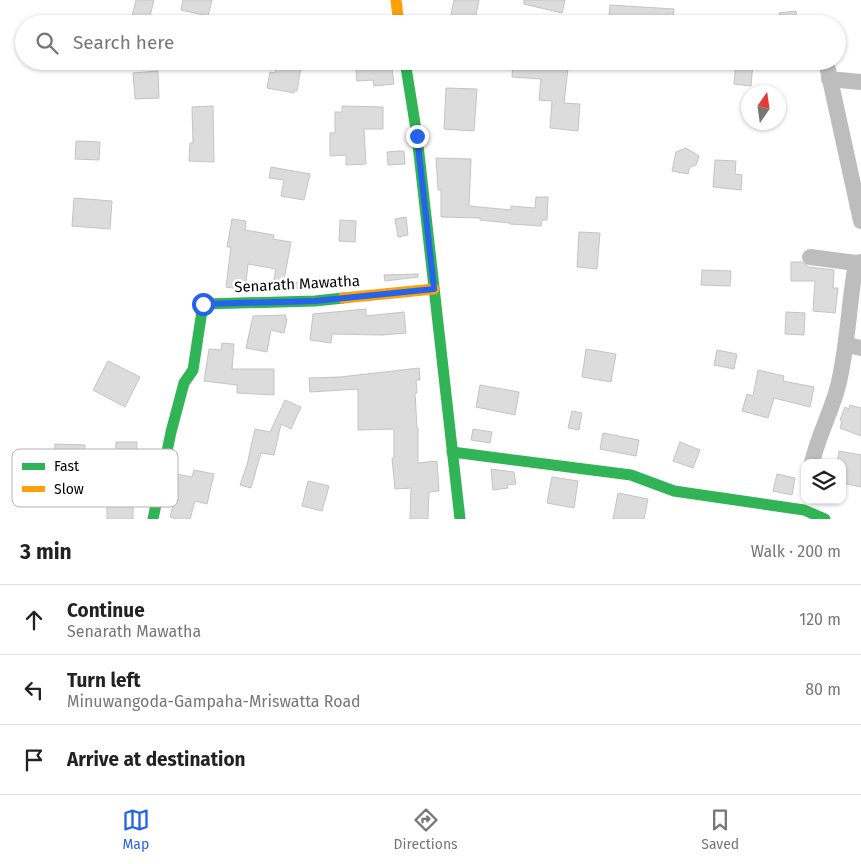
<!DOCTYPE html>
<meta charset="utf-8">
<style>
body{margin:0;font-family:"Fira Sans",sans-serif;background:#f6f6f6;color:#222}
.controls{position:absolute;right:15px;bottom:15px;display:grid;overflow:hidden;border-radius:10px;box-shadow:0 1px 4px #0004}
.controls button{width:45px;height:45px;display:grid;place-items:center;padding:0;border:0;border-bottom:1px solid #e0e0e0;background:#fff;color:#222;font:25px sans-serif}
.compass{position:absolute;left:741px;top:85px;width:45px;height:45px;border-radius:50%;background:#fff;box-shadow:0 1px 4px #0004;rotate:13deg}
.stop{position:absolute;width:15px;height:15px;margin:-11px;border:4px solid #2563eb;border-radius:50%;background:#fff}
.stop.end{background:#2563eb;border-color:#fff;box-shadow:0 1px 5px #0008}
.list{margin:0;padding:0;list-style:none}
h2{display:flex;justify-content:space-between;align-items:center;height:65px;margin:0;padding:0 20px;font-size:21px}
h2 small{font-size:16px;font-weight:400;color:#767676}
.list li{display:grid;grid-template-columns:32px 1fr auto;gap:15px;align-items:center;box-sizing:border-box;height:70px;padding:0 20px;border-top:1px solid #e0e0e0}
.list b{display:block;font-size:19px;white-space:nowrap}
.list p{margin:0;font-size:16px;white-space:nowrap;color:#767676}
.list em{font-size:16px;font-style:normal;color:#767676}
.icon{flex:none;width:28px;height:28px;fill:none;stroke:currentColor;stroke-width:2;stroke-linecap:round;stroke-linejoin:round}
.map{position:relative;flex:none;width:861px;height:519px;overflow:hidden}
.search{position:absolute;background:#fff;box-shadow:0 1px 4px #0004;left:15px;right:15px;top:15px;height:55px;display:flex;align-items:center;gap:12px;box-sizing:border-box;padding:0 18px;border-radius:28px;color:#767676;font-size:19px}
.sheet{height:275px;background:#fff}
nav{display:flex;justify-content:space-around;align-items:center;box-sizing:border-box;height:70px;border-top:1px solid #e0e0e0;background:#fff;font-size:14px;color:#767676}
nav a{display:grid;justify-items:center;gap:2px}
nav .on{color:#2563eb}
.map>svg:first-child{display:block}
</style>
<div class="map">
<svg width="861" height="519" viewBox="0 0 861 519">
<rect width="100%" height="100%" fill="#fff"/>
<g fill="#dcdcdc" stroke="#c4c4c4">
<polygon points="136,0 154,0 148,24 130,24"/>
<polygon points="183,0 212,0 208,16 181,10"/>
<polygon points="454,0 479,0 474,24 449,24"/>
<polygon points="524,0 565,0 562,13 524,4"/>
<polygon points="610,5 674,9 673,20 609,16"/>
<polygon points="796,11 797,24 781,24 779,13"/>
<polygon points="277,61 302,61 297,91 294,91 294,93 267,88 270,72 275,73"/>
<polygon points="355,61 391,61 394,84 374,86 373,80 357,81"/>
<polygon points="513,61 557,61 568,68 564,103 580,104 578,131 550,128 552,101 539,100 541,79 512,77"/>
<polygon points="736,61 753,63 751,86 734,84"/>
<polygon points="158,71 159,98 135,99 133,73"/>
<polygon points="446,88 477,89 474,131 444,129"/>
<polygon points="213,106 214,162 189,161 190,143 193,143 192,107"/>
<polygon points="342,106 383,107 383,129 364,129 366,164 346,165 346,155 330,156 330,133 335,133 335,112 342,112"/>
<polygon points="76,141 100,142 99,160 75,159"/>
<polygon points="686,148 699,156 696,165 690,167 688,174 672,171 676,152"/>
<polygon points="398,151 404,151 405,164 388,165 387,152"/>
<polygon points="436,158 471,159 469,206 511,210 511,206 535,208 536,197 548,197 547,220 542,220 541,226 510,224 510,223 480,220 480,218 441,217 441,190 438,190"/>
<polygon points="715,160 736,161 735,174 742,175 741,190 713,187"/>
<polygon points="271,167 310,174 304,200 281,196 284,180 269,178"/>
<polygon points="74,198 112,201 110,229 72,226"/>
<polygon points="406,217 408,235 398,237 395,219"/>
<polygon points="232,219 246,221 245,230 274,235 273,239 291,242 284,280 302,283 301,288 272,289 276,269 248,264 245,290 226,287 231,247 227,247"/>
<polygon points="340,220 356,221 355,242 339,241"/>
<polygon points="579,232 600,233 597,269 577,267"/>
<polygon points="791,262 802,262 809,267 834,270 833,288 838,288 835,313 813,311 815,281 791,281"/>
<polygon points="702,270 731,271 730,286 701,285"/>
<polygon points="418,274 418,277 385,281 384,275"/>
<polygon points="366,309 366,316 404,312 406,333 383,335 332,334 331,343 310,340 313,314"/>
<polygon points="786,312 805,313 804,335 785,334"/>
<polygon points="286,315 285,318 287,319 284,333 271,330 267,352 246,348 253,316"/>
<polygon points="222,343 234,344 232,369 274,369 274,395 237,393 237,385 204,381 209,349 221,350"/>
<polygon points="586,349 616,354 611,382 582,377"/>
<polygon points="717,350 737,354 734,369 714,365"/>
<polygon points="108,361 140,377 125,407 93,390"/>
<polygon points="419,368 420,380 416,380 417,393 415,393 417,428 418,428 418,463 437,461 439,491 429,492 428,519 410,519 411,488 395,489 392,458 394,458 394,429 358,430 358,389 310,392 309,378 340,377"/>
<polygon points="758,370 784,376 783,381 814,387 810,407 774,398 768,418 742,411 747,394 753,396"/>
<polygon points="480,385 519,392 515,415 476,407"/>
<polygon points="285,400 301,407 291,429 281,424 274,455 261,453 251,488 240,485 247,465 255,429 270,432"/>
<polygon points="850,405 861,408 861,436 840,428 842,421 840,420 845,407 849,409"/>
<polygon points="572,411 582,413 579,430 568,428"/>
<polygon points="473,429 492,432 490,443 471,440"/>
<polygon points="603,433 639,440 636,456 600,449"/>
<polygon points="116,442 137,442 136,463 125,462 124,491 142,494 141,506 133,505 133,519 107,519 107,501 102,501 103,478 115,479"/>
<polygon points="680,442 700,450 693,468 673,461"/>
<polygon points="55,444 85,445 83,472 54,470"/>
<polygon points="839,451 861,455 861,487 842,483 842,463 837,463"/>
<polygon points="491,469 514,472 516,484 507,485 508,488 493,490"/>
<polygon points="194,470 214,474 207,504 195,501 190,519 177,519 170,517 177,492 174,491 175,487 173,487 176,474 192,477"/>
<polygon points="777,474 795,478 792,495 773,491"/>
<polygon points="552,477 578,481 574,508 547,503"/>
<polygon points="308,481 329,486 322,511 302,506"/>
<polygon points="618,493 648,499 644,519 613,519"/>
</g>
<g fill="none" stroke-linecap="round" stroke-linejoin="round">
<g stroke="#bdbdbd" stroke-width="16">
<polyline points="826,61 861,221"/>
<polyline points="829,79 861,82"/>
<polyline points="810,257 856,263 861,262"/>
<polyline points="846,345 861,348"/>
<path d="M 812,463 C 818,435 833,409 839,382 C 848,342 849,302 856,263"/>
</g>
<g stroke="#30b455" stroke-width="11">
<polyline points="405,61 417,136 460,519"/>
<polyline points="452,452 631,475 674,491 804,510 825,519"/>
<polyline points="153,519 171,432 184,383 193,370 203,304 315,301 343,298"/>
</g>
<g stroke="#ff9f0a" stroke-width="11">
<polyline points="396,0 399,24"/>
<polyline points="343,298 434,289"/>
</g>
</g>
<g fill="none" stroke-linecap="round" stroke-linejoin="round">
<polyline stroke="#2563eb" stroke-width="6" points="203,304 315,301 434,289 417,136"/>
</g>
<g text-anchor="middle" dominant-baseline="central" stroke-width="5" stroke-linejoin="round" paint-order="stroke">
<g font-size="15" fill="#000" stroke="#fff">
<text transform="translate(297 284) rotate(-3)">Senarath Mawatha</text>
</g>
</g>
<rect x="12" y="449" width="166" height="58" rx="8" fill="#fff" stroke="#b2b2b2" stroke-width="1"/>
<rect x="22" y="463" width="23" height="7" fill="#30b455"/>
<rect x="22" y="486" width="23" height="6" fill="#ff9f0a"/>
<g font-size="14" fill="#000">
<text x="54" y="471">Fast</text>
<text x="54" y="494">Slow</text>
</g>
</svg>
<div class="controls">
<button><svg class="icon" aria-label="layers" viewBox="0 0 24 24"><path d="M12 4l9 5-9 5-9-5zM3 14l9 5 9-5"/></svg></button>
</div>
<svg class="compass" viewBox="-18 -18 36 36"><path d="M0-13l5 13h-10z" fill="#e53935"/><path d="M0 13l5-13h-10z" fill="#767676"/></svg>
<div class="stop" style="left:203px;top:304px"></div>
<div class="stop end" style="left:417px;top:136px"></div>
<div class="search"><svg class="icon" aria-label="search" viewBox="0 0 24 24"><circle cx="10" cy="10" r="6"/><path d="M15 15l6 6"/></svg>Search here</div>
</div>
<section class="sheet">
<h2>3 min<small>Walk · 200 m</small></h2>
<ul class="list">
<li><svg class="icon" aria-label="ahead" viewBox="0 0 24 24"><path d="M12 20V5M6 11l6-6 6 6"/></svg><div><b>Continue</b><p>Senarath Mawatha</p></div><em>120 m</em></li>
<li><svg class="icon" aria-label="left" viewBox="0 0 24 24"><path d="M17 20v-9H6M10 6l-5 5 5 5"/></svg><div><b>Turn left</b><p>Minuwangoda-Gampaha-Mriswatta Road</p></div><em>80 m</em></li>
<li><svg class="icon" aria-label="arrive" viewBox="0 0 24 24"><path d="M6 21V4h12l-3 4 3 4H6"/></svg><div><b>Arrive at destination</b></div></li>
</ul>
</section>
<nav>
<a class="on"><svg class="icon" aria-label="map" viewBox="0 0 24 24"><path d="M3 6l6-2 6 2 6-2v14l-6 2-6-2-6 2zM9 4v14M15 6v14"/></svg>Map</a>
<a><svg class="icon" aria-label="directions" viewBox="0 0 24 24"><path d="M12 3l9 9-9 9-9-9zM9 14v-3h6M13 9l2 2-2 2"/></svg>Directions</a>
<a><svg class="icon" aria-label="saved" viewBox="0 0 24 24"><path d="M7 4h10v16l-5-4-5 4z"/></svg>Saved</a>
</nav>
